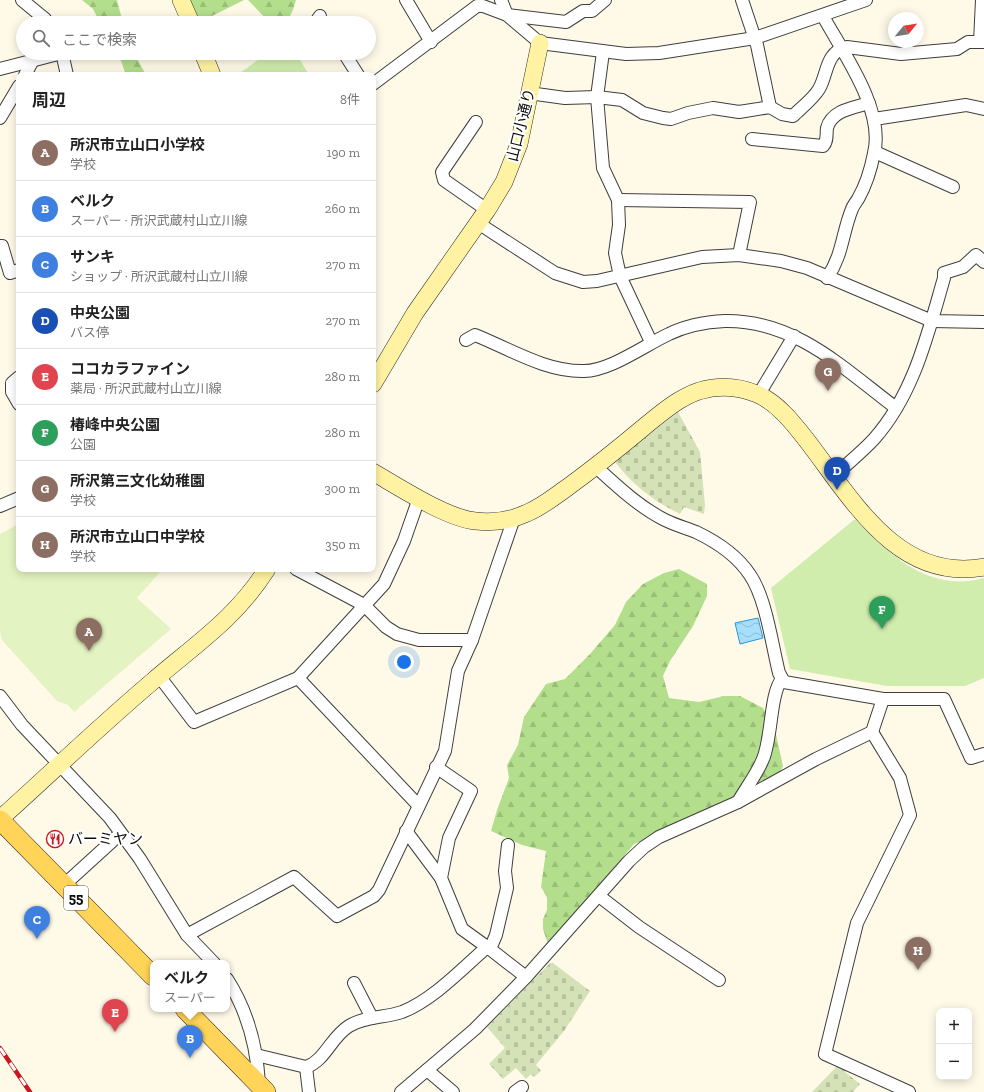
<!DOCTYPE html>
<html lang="ja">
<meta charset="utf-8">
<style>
body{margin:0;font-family:"Zilla Slab","Noto Sans JP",serif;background:#f6f6f6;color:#222}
.controls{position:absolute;right:12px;bottom:12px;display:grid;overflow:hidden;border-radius:8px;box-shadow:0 2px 10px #0003}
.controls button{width:36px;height:36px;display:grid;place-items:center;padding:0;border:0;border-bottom:1px solid #e0e0e0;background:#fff;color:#222;font:20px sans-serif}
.compass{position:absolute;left:888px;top:12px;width:36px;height:36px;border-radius:50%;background:#fff;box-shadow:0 2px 10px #0003;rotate:60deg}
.you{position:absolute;left:404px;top:662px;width:14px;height:14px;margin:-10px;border:3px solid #fff;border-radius:50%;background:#1a73e8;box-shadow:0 0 0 6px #1a73e833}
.badge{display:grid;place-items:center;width:26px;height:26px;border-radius:50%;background:#7c3aed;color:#fff;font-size:13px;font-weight:700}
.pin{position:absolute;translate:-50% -33px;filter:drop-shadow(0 1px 2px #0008)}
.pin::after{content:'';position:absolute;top:21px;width:14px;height:12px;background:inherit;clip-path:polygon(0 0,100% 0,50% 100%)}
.popup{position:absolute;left:150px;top:960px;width:80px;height:52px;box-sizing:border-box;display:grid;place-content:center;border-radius:8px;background:#fff;filter:drop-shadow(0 1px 3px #0005);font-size:13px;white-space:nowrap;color:#767676}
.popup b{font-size:15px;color:#222}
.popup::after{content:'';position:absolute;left:50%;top:100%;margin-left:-8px;border:8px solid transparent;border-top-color:#fff}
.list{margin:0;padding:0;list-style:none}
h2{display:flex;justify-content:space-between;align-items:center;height:52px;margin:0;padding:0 16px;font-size:17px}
h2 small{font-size:13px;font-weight:400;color:#767676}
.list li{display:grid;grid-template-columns:26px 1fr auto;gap:12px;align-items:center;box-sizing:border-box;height:56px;padding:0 16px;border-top:1px solid #e0e0e0}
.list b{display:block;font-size:15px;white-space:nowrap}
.list p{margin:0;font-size:13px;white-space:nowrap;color:#767676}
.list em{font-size:13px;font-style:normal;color:#767676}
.icon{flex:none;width:22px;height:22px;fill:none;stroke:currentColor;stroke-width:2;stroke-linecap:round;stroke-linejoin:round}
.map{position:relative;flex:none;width:984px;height:1092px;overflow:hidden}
.search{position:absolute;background:#fff;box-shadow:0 2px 10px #0003;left:16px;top:16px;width:360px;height:44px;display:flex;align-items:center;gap:10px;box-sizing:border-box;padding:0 14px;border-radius:22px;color:#767676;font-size:15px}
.panel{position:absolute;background:#fff;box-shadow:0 2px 10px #0003;left:16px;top:72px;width:360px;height:500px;border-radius:8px}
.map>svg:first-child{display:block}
</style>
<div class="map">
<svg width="984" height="1092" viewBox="0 0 984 1092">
<defs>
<pattern id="forest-firs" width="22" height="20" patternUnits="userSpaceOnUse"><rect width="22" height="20" fill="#b3df8c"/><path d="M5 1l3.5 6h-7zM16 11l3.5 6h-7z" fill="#99be77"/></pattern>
<pattern id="cemetery-stones" width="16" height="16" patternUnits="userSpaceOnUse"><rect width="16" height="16" fill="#d5e2b8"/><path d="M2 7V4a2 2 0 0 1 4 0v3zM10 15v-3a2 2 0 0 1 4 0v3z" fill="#b6c19d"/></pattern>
<pattern id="water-waves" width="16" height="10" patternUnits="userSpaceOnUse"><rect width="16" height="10" fill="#a7defc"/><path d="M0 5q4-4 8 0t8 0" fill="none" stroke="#8ebdd7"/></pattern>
</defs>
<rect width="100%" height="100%" fill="#fffae8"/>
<g fill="#d0edae">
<polygon points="254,53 296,53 309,75 237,75 258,60"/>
<path d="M 855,519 C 890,556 930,593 984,578 L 984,678 L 965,686 L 887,686 L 790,669 L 771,588 Z"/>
</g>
<g fill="url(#forest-firs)">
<polygon points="82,0 117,0 123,23 100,23 93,9"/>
<polygon points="190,0 244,0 200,22"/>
<path d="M 248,0 L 296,0 C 291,17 289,23 270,23 Z"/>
<polygon points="118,53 134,53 146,75 126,75"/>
<polygon points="679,569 707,584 707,596 693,626 670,661 663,676 669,698 699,702 724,696 740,696 763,708 775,730 783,766 776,782 634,844 583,905 550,950 543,929 543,919 547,910 547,897 541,887 546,851 522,845 491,831 497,810 509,778 507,765 518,745 524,717 546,684 565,679 590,654 615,625 626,602 643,584 664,573"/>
</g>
<g fill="url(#cemetery-stones)">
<path d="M 678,412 L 700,452 L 705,505 L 704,514 L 684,507 L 680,514 C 652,500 634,486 614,461 Z"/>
<polygon points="550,963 553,963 590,991 564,1031 536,1065 541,1071 534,1077 531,1074 526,1079 516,1068 503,1079 489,1064 505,1048 487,1027"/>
<polygon points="840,1063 848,1067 845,1072 860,1084 853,1092 812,1092"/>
</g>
<polygon fill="#e3f3c1" points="19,524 19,569 158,569 161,571 137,598 171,629 74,712 68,705 57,701 2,640 0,632 0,534"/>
<polygon fill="url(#water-waves)" stroke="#2796da" points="758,618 763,638 740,644 735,623"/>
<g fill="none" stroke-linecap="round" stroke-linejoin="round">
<g stroke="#3e3e3e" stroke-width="14">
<g id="street">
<polyline points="22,0 45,19 47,23"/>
<polyline points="406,0 431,42"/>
<polyline points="501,0 507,15 540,43 626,54 659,53 755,38 866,0"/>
<polyline points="742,0 757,45 770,107"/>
<path d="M 823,16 C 843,53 885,110 874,153 C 871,169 866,185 858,199 C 856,202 853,206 852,209 C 842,233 843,255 827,278"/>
<polyline points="315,23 320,16"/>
<polyline points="980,42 982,0"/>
<polyline points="603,52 597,97 603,168 618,200 619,225 615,253 620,276 651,342"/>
<polyline points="62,53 67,75"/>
<polyline points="344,53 358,75"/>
<polyline points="0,69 62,53"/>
<polyline points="25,75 33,60"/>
<polyline points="373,84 477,6 483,6 507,15 566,22 583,11 592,11 605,0"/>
<path d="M 529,93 L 565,98 L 597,97 L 622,100 L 643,113 L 663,118 L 671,119 L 688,113 L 713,108 L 739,112 L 770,107 L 782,114 L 793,116 C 801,108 813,99 819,89 C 828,74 825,52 847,47 L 901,54 L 957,49 L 968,42 L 984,42"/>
<polyline points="0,118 19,86"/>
<polyline points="874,119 966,105 984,109"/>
<polyline points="476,122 442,172 444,180 487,210"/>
<path d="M 752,139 L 823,146 C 828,141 826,134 827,128 C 832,110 853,108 869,103"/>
<polyline points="875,152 953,187"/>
<polyline points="618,200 750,202 739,255"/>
<polyline points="478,223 555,273 583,282 597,281 702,257 739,255 781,261 807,268 932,321 984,322"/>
<polyline points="0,246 2,246 10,273 19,270"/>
<path d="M 466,340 L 475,335 C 510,349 546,372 584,371 C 610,371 645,345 669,334 C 687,325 705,322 725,321 C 795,320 843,368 896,408"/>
<polyline points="19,377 12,383 12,392 19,404"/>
<polyline points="759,394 794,336"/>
<path d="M 595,466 C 617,486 639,507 665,520 C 675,525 686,528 696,532 C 717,542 737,555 750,575 C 766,598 772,645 779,673 L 784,682 L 883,699 L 944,699 L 971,758 L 984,754"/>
<path d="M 834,476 C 847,464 862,452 874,439 C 914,394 928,333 944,278 L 944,273 L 963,267 L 976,255 L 984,262"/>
<polyline points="0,506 19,498"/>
<polyline points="296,569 364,605 386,627 397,634 419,640 472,640 514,518"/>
<polyline points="159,676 194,722 298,678 384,584 404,541 419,498"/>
<polyline points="298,678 418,805"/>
<polyline points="0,696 22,725 110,818 140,859 187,935 214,963"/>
<polyline points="872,732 900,778 910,815 857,923 825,1054 909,1092"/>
<polyline points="436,767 471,791 449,838 441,878 462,929 487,947"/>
<path d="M 738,802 C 746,788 757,774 763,759 C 772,738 770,693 782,679"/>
<polyline points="406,831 441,878"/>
<polyline points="64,885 120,834"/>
<polyline points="599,896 639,927 719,980"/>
<polyline points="187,935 294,877 337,916 374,896 379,890 445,751 458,671 472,640"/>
<polyline points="490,949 526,977"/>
<path d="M 227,979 C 247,1010 257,1048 259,1084"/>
<polyline points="354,983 372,1018"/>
<path d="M 256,1055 L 306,1067 C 325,1061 331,1037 349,1026 C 365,1016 385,1018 402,1012 C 433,1000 463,968 487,947 L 490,949 L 496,935 L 507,888 L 505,871 L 508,845"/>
<polyline points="306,1067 309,1092"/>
<polyline points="427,1070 453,1092"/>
<polyline points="401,1092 475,1029 526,977 629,861 644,847 659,837 738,802 816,759 872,732 883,699"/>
<polyline points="515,1092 522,1087"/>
</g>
</g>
<g stroke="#2d2d2d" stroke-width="18">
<g id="secondary">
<polyline points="181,0 191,23"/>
<polyline points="203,53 212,75"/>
<polyline points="373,384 415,313 487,210 504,182 519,144 540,43"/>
<path d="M 373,472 C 399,487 448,519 476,521 C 493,523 512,520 527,513 C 542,507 555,496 568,487 C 594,468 619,448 644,427 C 660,414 678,398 699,391 C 719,385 738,386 757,394 C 778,403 794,424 808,442 C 852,499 898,583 984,567"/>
<path d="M 0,819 C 51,773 101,725 153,681 C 196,644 236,618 267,569"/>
</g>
</g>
<g stroke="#1c1c1c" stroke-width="20">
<g id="primary">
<polyline points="0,820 153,976"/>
<polyline points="185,1009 266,1092"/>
</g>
</g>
<use href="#street" stroke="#fff" stroke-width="12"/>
<use href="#secondary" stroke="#fff3a3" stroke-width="17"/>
<use href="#primary" stroke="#ffd458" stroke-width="19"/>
<g stroke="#c61722" stroke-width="4.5">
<polyline id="rail" points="0,1048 30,1092"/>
</g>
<use href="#rail" stroke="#fff" stroke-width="3" stroke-dasharray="9" stroke-linecap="butt"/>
</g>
<defs>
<g id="restaurant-ring" transform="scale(0.9)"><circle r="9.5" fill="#fff" stroke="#c61722" stroke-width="1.5"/><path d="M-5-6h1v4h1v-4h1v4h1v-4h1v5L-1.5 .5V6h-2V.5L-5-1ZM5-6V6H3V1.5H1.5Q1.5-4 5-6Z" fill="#c61722"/></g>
</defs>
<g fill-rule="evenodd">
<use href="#restaurant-ring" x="55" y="839"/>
</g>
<g text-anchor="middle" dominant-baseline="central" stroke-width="4" stroke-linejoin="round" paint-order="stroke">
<rect fill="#fff" stroke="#545454" stroke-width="1" x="64" y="886" width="24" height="24" rx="3"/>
<g font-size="14" font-weight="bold" fill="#0b0b0b">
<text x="76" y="898">55</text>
</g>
<g font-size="15" fill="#0b0b0b" stroke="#fff">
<text transform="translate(521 125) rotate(-76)">山口小通り</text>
</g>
<g font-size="15" fill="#0b0b0b" stroke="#fff" text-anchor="start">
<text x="68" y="839">バーミヤン</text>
</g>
</g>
</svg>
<div class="controls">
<button>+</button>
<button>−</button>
</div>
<svg class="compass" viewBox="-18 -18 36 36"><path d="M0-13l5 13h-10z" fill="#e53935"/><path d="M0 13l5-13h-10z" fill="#767676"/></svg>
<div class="you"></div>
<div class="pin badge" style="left:89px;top:651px;background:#8d6e63">A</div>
<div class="pin badge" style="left:190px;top:1058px;background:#3f7fe0">B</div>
<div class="popup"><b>ベルク</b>スーパー</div>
<div class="pin badge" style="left:37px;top:939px;background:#3f7fe0">C</div>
<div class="pin badge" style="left:837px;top:490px;background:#1a4fb4">D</div>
<div class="pin badge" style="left:115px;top:1032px;background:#e0444e">E</div>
<div class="pin badge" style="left:882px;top:629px;background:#2e9e5b">F</div>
<div class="pin badge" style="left:828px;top:391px;background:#8d6e63">G</div>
<div class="pin badge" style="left:918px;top:970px;background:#8d6e63">H</div>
<div class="search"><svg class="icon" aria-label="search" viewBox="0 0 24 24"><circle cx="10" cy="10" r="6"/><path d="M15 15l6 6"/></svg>ここで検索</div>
<section class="panel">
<h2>周辺<small>8件</small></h2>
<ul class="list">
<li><span class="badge" style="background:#8d6e63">A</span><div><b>所沢市立山口小学校</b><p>学校</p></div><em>190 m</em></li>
<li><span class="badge" style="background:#3f7fe0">B</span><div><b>ベルク</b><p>スーパー · 所沢武蔵村山立川線</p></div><em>260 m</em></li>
<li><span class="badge" style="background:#3f7fe0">C</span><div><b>サンキ</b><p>ショップ · 所沢武蔵村山立川線</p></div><em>270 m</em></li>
<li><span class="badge" style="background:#1a4fb4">D</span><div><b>中央公園</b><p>バス停</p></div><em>270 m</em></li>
<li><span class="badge" style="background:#e0444e">E</span><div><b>ココカラファイン</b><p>薬局 · 所沢武蔵村山立川線</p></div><em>280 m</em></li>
<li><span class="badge" style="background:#2e9e5b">F</span><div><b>椿峰中央公園</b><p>公園</p></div><em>280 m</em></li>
<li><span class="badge" style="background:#8d6e63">G</span><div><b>所沢第三文化幼稚園</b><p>学校</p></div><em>300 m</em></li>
<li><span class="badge" style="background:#8d6e63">H</span><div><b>所沢市立山口中学校</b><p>学校</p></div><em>350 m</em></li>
</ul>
</section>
</div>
